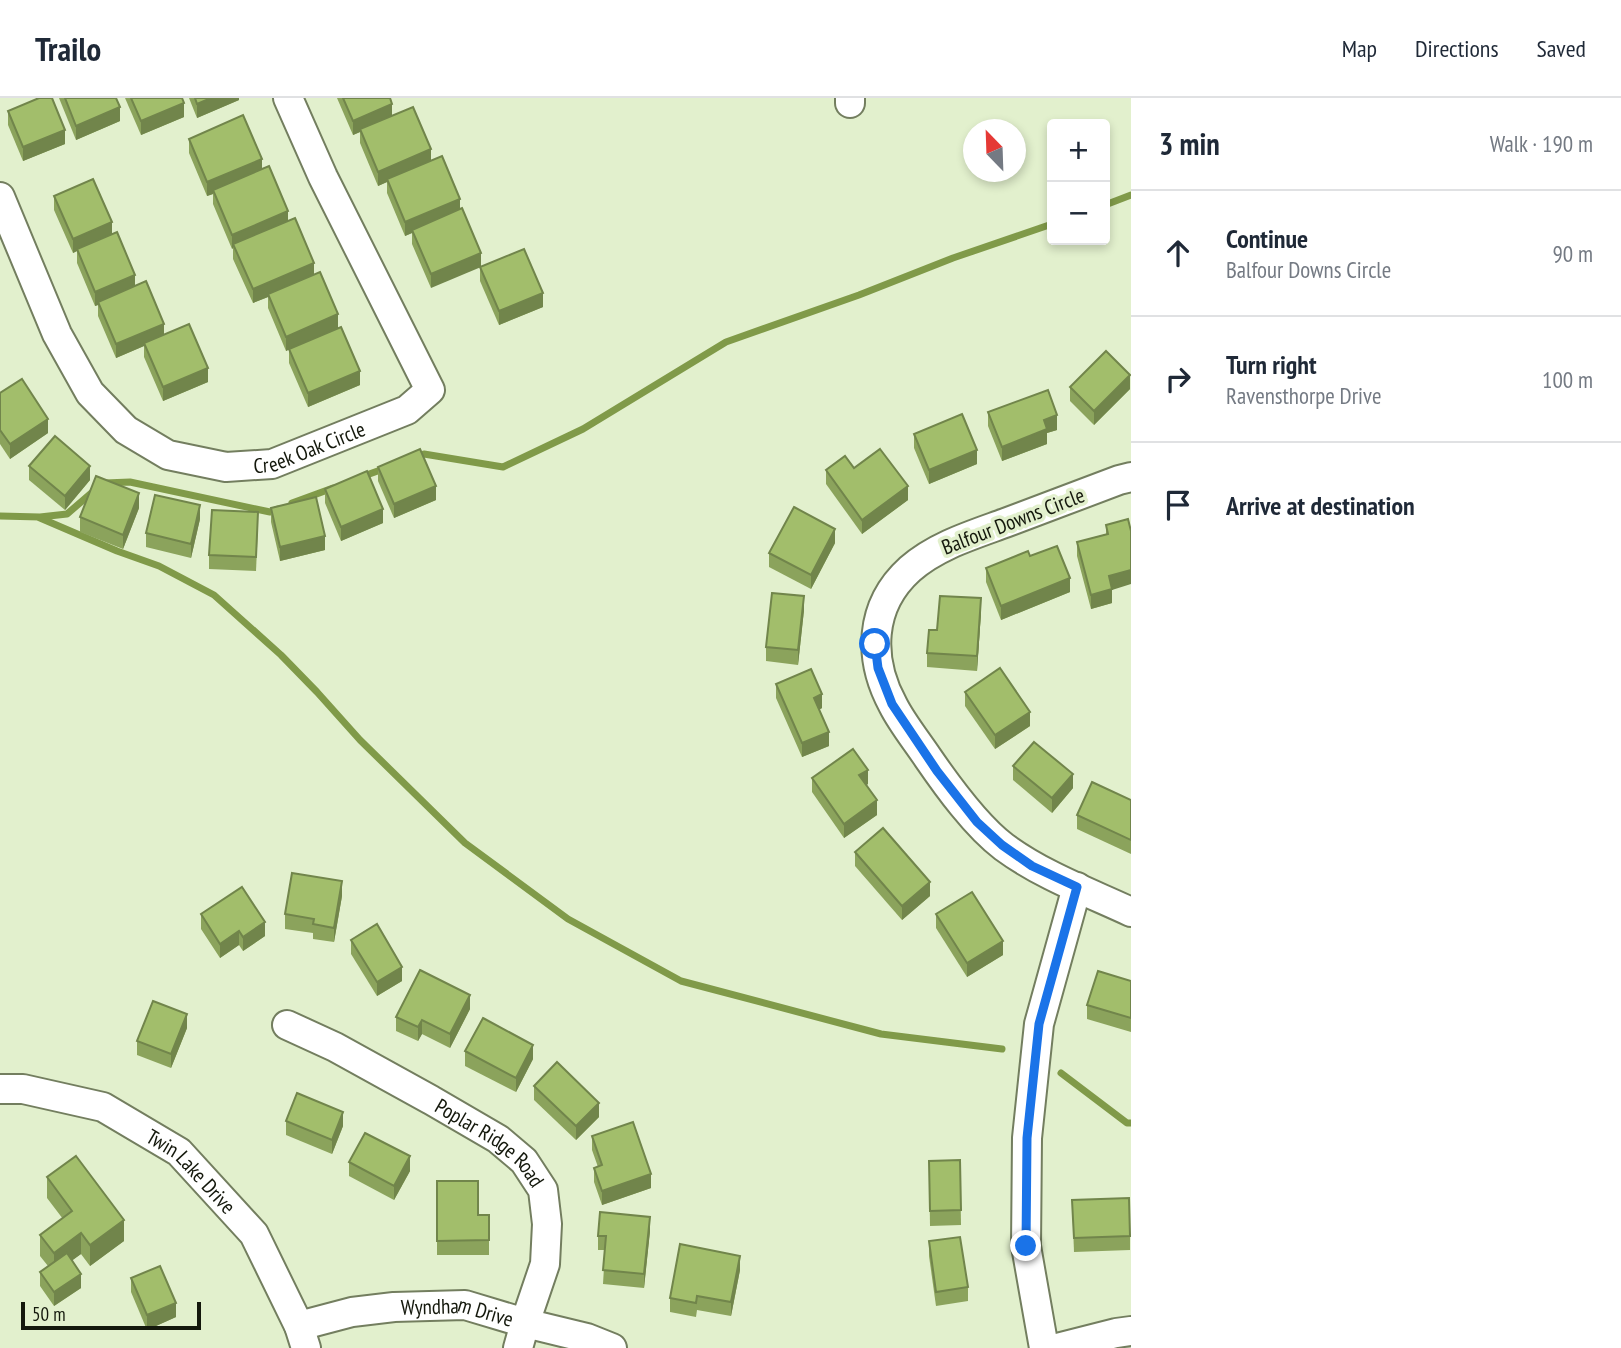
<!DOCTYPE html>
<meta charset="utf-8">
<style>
body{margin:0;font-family:"PT Sans Narrow",sans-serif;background:#f6f6f7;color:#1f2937}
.controls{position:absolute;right:21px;top:21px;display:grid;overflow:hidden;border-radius:7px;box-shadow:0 4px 10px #0003}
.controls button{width:63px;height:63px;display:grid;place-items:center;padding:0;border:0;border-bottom:2px solid #e0e1e3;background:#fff;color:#1f2937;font:35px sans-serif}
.compass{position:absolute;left:963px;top:21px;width:63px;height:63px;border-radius:50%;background:#fff;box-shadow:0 4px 10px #0003;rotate:337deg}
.scale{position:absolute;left:21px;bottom:18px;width:180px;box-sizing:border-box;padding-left:7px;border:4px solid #14180c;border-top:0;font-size:19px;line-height:24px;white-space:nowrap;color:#14180c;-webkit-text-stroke:5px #e2f0cd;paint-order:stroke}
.stop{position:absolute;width:21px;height:21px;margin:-16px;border:5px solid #1a73e8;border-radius:50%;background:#fff}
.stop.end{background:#1a73e8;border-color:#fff;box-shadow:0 2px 7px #0008}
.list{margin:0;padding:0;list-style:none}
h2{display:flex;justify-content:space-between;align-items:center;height:91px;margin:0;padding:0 28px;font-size:30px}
h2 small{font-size:23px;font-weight:400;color:#747a83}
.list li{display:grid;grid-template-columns:46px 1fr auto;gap:21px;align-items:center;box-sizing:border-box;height:126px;padding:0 28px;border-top:2px solid #e0e1e3}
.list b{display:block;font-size:26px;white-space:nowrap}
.list p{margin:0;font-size:23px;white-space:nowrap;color:#747a83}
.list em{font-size:23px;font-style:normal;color:#747a83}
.icon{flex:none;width:38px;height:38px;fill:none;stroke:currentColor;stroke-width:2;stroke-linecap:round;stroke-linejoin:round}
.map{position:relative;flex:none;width:1131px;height:1250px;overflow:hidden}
header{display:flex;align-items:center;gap:42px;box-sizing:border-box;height:98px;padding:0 35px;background:#fff;border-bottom:2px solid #e0e1e3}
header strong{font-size:33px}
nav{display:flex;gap:38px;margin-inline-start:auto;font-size:24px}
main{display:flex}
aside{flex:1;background:#fff}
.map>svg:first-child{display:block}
</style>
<header>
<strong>Trailo</strong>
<nav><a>Map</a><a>Directions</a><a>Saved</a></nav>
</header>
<main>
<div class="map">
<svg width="1131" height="1250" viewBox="0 0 1131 1250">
<rect width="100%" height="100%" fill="#e2f0cd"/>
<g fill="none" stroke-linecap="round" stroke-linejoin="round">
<g stroke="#809a49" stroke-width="7">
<polyline points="1105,107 1131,97"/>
<polyline points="414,360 424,356 503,369 583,331 726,244 859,197 953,160 1052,126"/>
<polyline points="361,379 386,370"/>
<polyline points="105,385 130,384 270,414 278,411"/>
<polyline points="292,405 333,390"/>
<polyline points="0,418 40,419 67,416 95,392"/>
<polyline points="40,420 117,453 159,468 214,497 281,557 317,594 360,642 465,745 568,821 681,883 881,936 1002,951"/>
<polyline points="1061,975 1127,1025 1131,1025"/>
</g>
<g stroke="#737e5f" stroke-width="32">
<g id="street">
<polyline points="850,5 850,0"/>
<path id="s1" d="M 0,99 L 57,236 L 90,295 L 126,332 L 168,357 L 226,369 L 272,366 L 407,312 L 430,292 L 323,79 L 288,0"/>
<path d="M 1131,379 L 1119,382 C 1081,396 1043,411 1005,425 C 972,437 936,448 910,471 C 869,508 868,561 893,607 C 902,625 916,642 928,660 C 948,689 976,728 1004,749 C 1042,777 1088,794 1131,814"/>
<path id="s2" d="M 287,927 L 335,949 L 431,1002 L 498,1041 L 524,1063 L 543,1092 L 547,1126 L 545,1166 L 525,1225 L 518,1250"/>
<path id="s3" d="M 0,991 L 23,991 L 103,1009 L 179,1054 L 254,1136 L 299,1228 L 306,1250"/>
<path id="s4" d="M 299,1228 L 352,1214 L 394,1209 L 465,1207 L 525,1225 L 587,1240 L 612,1250"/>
<polyline points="1044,1250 1026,1148 1027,1040 1039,926 1077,789"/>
<polyline points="1057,1250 1116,1235 1131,1233"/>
</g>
</g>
<use href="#street" stroke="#fff" stroke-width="28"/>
</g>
<g fill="#8ba35c">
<polygon points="59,0 116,0 120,23 76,42"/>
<polygon points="125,0 182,0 184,19 141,37"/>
<polygon points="189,0 239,0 239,2 197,20"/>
<polygon points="337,0 390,0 392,17 431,51 431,190 412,146 412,135 405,138 387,95 387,84 378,88 360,45 360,34 353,37"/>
<polygon points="8,13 65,46 23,63 8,27"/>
<polygon points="189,41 262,71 314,176 338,230 360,287 308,309 289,265 289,251 286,253 268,210 268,199 253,205 233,161 233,150 232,151 213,106 213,96 207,98 189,55"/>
<polygon points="54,98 112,136 135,188 164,236 208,284 163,303 144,259 144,248 116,260 98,218 98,207 95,208 77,165 77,153 73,155 54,112"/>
<polygon points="480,169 543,209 499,227 480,183"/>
<polygon points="1070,289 1130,291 1094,327 1070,303"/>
<polygon points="0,295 48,335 10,361 0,346"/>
<polygon points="988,314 1057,332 1047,335 1047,346 1002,363 988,328"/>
<polygon points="914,336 977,366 929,386 914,350"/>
<polygon points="29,368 90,382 65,412 29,382"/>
<polygon points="378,369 436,402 394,420 378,383"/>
<polygon points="854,370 908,402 862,436 826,386 826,372"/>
<polygon points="325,391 383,425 341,443 325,405"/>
<polygon points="139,410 123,451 80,434 80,419"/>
<polygon points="271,410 325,452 280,463 271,424"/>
<polygon points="200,421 191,460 146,449 146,435"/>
<polygon points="1128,421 1112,492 1112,505 1091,511 1077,458 1077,444 1106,436 1106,427"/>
<polygon points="258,428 256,473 209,471 209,457"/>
<polygon points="835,445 811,491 769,469 769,455"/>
<polygon points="1030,458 1070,494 1001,522 986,484 986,470"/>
<polygon points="804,512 798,567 766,563 766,549"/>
<polygon points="981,514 977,573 927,569 927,555 937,532"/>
<polygon points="776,586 822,610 819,612 829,648 802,659 776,600"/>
<polygon points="965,594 1030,628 995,651 965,608"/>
<polygon points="1013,668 1073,690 1052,715 1013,682"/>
<polygon points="812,680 868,686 866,687 877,717 844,740 812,694"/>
<polygon points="1131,702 1131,756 1077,731 1077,717"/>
<polygon points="855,754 930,798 902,822 855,768"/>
<polygon points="342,798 334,844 313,841 313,835 285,831 285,816"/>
<polygon points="201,816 265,838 243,853 239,847 220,860 201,831"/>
<polygon points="936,816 1003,857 967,879 936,830"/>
<polygon points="351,842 402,883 377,898 351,856"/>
<polygon points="1131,883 1131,934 1087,921 1087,907"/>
<polygon points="470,911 450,950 422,936 418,943 396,933 396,919"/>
<polygon points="187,930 171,970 137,957 137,943"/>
<polygon points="465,953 533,961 516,994 465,968"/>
<polygon points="534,988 599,1019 576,1042 534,1002"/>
<polygon points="286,1023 343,1028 332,1056 286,1037"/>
<polygon points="592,1038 651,1090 602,1107 594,1084 594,1070 598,1069 592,1052"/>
<polygon points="960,1062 961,1127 930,1128 929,1063"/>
<polygon points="349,1064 410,1073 394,1102 349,1078"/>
<polygon points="47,1079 124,1143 90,1168 81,1156 72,1162 81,1190 54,1208 40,1188 40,1174 48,1168 40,1158 40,1137 63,1121 47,1100"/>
<polygon points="437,1083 478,1117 489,1117 489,1157 437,1157"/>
<polygon points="1072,1102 1130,1138 1130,1152 1074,1154"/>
<polygon points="650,1133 644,1190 603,1186 605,1152 598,1152 598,1138"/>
<polygon points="929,1143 968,1189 968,1203 936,1208 929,1158"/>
<polygon points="740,1172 731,1218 697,1212 696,1219 670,1214 670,1200"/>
<polygon points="131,1180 176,1219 147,1232 131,1194"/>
</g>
<g fill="#71854b">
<polygon points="211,0 239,0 239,2 197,20 197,6"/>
<polygon points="184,5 184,19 141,37 141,23"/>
<polygon points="392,6 392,20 360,31 360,34 353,37 353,23"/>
<polygon points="120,9 120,23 76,42 76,28"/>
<polygon points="65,32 65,46 23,63 23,49"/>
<polygon points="431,51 431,65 387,81 387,84 378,88 378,74"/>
<polygon points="262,61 262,75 213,92 213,96 207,98 207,84"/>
<polygon points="460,101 460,115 412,132 412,135 405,138 405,124"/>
<polygon points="288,113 288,127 233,146 233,150 232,151 232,137"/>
<polygon points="112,124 112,138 77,151 77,153 73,155 73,141"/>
<polygon points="481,155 481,169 431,190 431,176"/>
<polygon points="314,165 314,179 268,196 268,199 253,205 253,191"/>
<polygon points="135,177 135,191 98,204 98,207 95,208 95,194"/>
<polygon points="543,195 543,209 499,227 499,213"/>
<polygon points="338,216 338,231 286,253 286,239"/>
<polygon points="164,226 164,240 144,245 144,248 116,260 116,246"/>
<polygon points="208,270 208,284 163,303 163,289"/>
<polygon points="360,273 360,287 308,309 308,295"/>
<polygon points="1130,277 1130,291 1094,327 1094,313"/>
<polygon points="1057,317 1057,332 1047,335 1047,346 1002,363 1002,349 1044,322"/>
<polygon points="48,321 48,335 10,361 10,346"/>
<polygon points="977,352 977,366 929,386 929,372"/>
<polygon points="90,368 90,382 65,412 65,398"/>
<polygon points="436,388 436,402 394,420 394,406"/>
<polygon points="908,388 908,402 862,436 862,422"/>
<polygon points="139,395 139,410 123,451 123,437"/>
<polygon points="200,407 200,421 191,460 191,446"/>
<polygon points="383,411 383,425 341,443 341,429"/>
<polygon points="835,431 835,445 811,491 811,477"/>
<polygon points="325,438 325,452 280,463 280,449"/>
<polygon points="1131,472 1131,486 1112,492 1112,505 1091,511 1091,497 1109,478"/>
<polygon points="1070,480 1070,494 1001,522 1001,508"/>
<polygon points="804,498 804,512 798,567 798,552"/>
<polygon points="981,500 981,514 977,573 977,558"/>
<polygon points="822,596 822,610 814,614 814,600"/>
<polygon points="1030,614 1030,628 995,651 995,637"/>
<polygon points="829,634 829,648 802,659 802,645"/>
<polygon points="868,672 868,686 859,692 859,677"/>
<polygon points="1073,676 1073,690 1052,715 1052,700"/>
<polygon points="877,702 877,717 844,740 844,726"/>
<polygon points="342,783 342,798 334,844 334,830"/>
<polygon points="930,784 930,798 902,822 902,808"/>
<polygon points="265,824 265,838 243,853 243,839"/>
<polygon points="239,833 239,847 220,860 220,846"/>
<polygon points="1003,843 1003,857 967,879 967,865"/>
<polygon points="402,869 402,883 377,898 377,884"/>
<polygon points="470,897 470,911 450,950 450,936"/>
<polygon points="187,916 187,930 171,970 171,956"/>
<polygon points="422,922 422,936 418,943 418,929"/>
<polygon points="533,947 533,961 516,994 516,980"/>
<polygon points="599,1005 599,1019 576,1042 576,1028"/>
<polygon points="343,1014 343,1028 332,1056 332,1042"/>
<polygon points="410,1058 410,1073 394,1102 394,1088"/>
<polygon points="651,1076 651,1090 602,1107 602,1093"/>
<polygon points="650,1119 650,1133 644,1190 644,1176"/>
<polygon points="124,1122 124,1143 90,1168 90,1147"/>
<polygon points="81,1135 81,1156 54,1176 54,1155"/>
<polygon points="740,1158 740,1172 731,1218 731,1204"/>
<polygon points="81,1176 81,1190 54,1208 54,1194"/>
<polygon points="176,1205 176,1219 147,1232 147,1217"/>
</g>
<g fill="#a2be6b" stroke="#71854b" stroke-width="2">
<polygon points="39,0 52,0 65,32 23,49 8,13"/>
<polygon points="65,0 116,0 120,9 76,28"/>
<polygon points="131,0 182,0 184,5 141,23"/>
<polygon points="195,0 211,0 197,6"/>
<polygon points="343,0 390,0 392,6 353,23"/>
<polygon points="413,9 431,51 378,74 360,31"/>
<polygon points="243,17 262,61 207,84 189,41"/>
<polygon points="442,58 460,101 405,124 387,81"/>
<polygon points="269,68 288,113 232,137 213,92"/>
<polygon points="93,81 112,124 73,141 54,98"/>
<polygon points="462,110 481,155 431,176 412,132"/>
<polygon points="295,120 314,165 253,191 233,146"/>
<polygon points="117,134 135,177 95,194 77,151"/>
<polygon points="524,151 543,195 499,213 480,169"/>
<polygon points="320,174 338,216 286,239 268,196"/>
<polygon points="146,183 164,226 116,246 98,204"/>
<polygon points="189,226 208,270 163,289 144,245"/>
<polygon points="341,229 360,273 308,295 289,251"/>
<polygon points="1106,253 1130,277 1094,313 1070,289"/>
<polygon points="22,281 48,321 10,346 0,332 0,295"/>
<polygon points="1048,292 1057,317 1044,322 1047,331 1002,349 988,314"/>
<polygon points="962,316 977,352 929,372 914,336"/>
<polygon points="55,338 90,368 65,398 29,368"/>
<polygon points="420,351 436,388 394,406 378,369"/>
<polygon points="880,351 908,388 862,422 826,372 845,358 854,370"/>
<polygon points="367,373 383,411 341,429 325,391"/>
<polygon points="96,378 139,395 123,437 80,419"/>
<polygon points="155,397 200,407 191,446 146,435"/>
<polygon points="316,399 325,438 280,449 271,410"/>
<polygon points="794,409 835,431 811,477 769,455"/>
<polygon points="212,412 258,414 256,459 209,457"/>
<polygon points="1128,421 1131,433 1131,472 1109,478 1112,491 1091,497 1077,444 1108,436 1106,427"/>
<polygon points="1057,448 1070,480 1001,508 986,470 1028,453 1030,458"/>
<polygon points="772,495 804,498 798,552 766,549"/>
<polygon points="940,498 981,500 977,558 927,555 929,532 937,532"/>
<polygon points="1000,570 1030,614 995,637 965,594"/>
<polygon points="811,571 822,596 814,600 829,634 802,645 776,586"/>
<polygon points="1034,644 1073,676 1052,700 1013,668"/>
<polygon points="853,651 868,672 859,677 877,702 844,726 812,680"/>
<polygon points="1092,684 1131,702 1131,742 1077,717"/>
<polygon points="883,730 930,784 902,808 855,754"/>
<polygon points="292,775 342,783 334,830 313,826 314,821 285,816"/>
<polygon points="242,789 265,824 243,839 239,833 220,846 201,816"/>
<polygon points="972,794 1003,843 967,865 936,816"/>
<polygon points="377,826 402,869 377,884 351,842"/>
<polygon points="420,872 470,897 450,936 422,922 418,929 396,919"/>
<polygon points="1098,873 1131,883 1131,920 1087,907"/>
<polygon points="153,903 187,916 171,956 137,943"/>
<polygon points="483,920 533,947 516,980 465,953"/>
<polygon points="557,964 599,1005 576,1028 534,988"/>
<polygon points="297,995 343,1014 332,1042 286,1023"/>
<polygon points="633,1024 651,1076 602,1093 594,1070 602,1067 592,1038"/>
<polygon points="365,1035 410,1058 394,1088 349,1064"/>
<polygon points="76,1058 124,1122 90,1147 81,1135 54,1155 40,1137 72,1113 47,1079"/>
<polygon points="960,1062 961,1112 930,1113 929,1063"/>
<polygon points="437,1083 478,1083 478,1117 489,1117 489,1142 437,1143"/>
<polygon points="1129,1100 1130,1138 1074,1140 1072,1102"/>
<polygon points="600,1114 650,1119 644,1176 603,1172 606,1138 598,1138"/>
<polygon points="960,1139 968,1189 936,1194 929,1143"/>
<polygon points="680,1146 740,1158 731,1204 697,1198 696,1205 670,1200"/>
<polygon points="67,1155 81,1176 54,1194 40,1174"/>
<polygon points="160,1168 176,1205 147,1217 131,1180"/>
</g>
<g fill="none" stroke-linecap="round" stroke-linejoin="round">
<polyline stroke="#1a73e8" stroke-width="9" points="875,546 878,570 892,606 937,673 977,724 1002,747 1032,768 1077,789 1039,926 1027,1040 1026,1148"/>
</g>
<g text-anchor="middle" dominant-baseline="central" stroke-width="7" stroke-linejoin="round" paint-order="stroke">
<g font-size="21" fill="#14180c" stroke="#e2f0cd">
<text stroke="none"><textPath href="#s1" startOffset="462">Creek Oak Circle</textPath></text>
<text transform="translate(1013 423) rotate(-21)">Balfour Downs Circle</text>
<text stroke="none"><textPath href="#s2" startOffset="236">Poplar Ridge Road</textPath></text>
<text stroke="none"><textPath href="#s3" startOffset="215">Twin Lake Drive</textPath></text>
<text stroke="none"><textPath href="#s4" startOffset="161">Wyndham Drive</textPath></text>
</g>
</g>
</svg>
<div class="controls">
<button>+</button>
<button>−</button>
</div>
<svg class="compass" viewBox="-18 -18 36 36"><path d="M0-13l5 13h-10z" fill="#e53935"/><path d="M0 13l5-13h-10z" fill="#747a83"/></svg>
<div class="scale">50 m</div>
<div class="stop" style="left:875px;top:546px"></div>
<div class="stop end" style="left:1026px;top:1148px"></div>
</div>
<aside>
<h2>3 min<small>Walk · 190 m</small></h2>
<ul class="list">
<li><svg class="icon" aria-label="ahead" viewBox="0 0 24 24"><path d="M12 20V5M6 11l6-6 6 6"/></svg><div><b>Continue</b><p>Balfour Downs Circle</p></div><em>90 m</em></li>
<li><svg class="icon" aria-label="right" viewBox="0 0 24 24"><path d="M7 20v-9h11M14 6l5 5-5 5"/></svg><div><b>Turn right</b><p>Ravensthorpe Drive</p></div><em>100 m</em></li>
<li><svg class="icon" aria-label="arrive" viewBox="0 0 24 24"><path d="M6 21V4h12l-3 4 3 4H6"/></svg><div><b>Arrive at destination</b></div></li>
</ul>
</aside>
</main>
